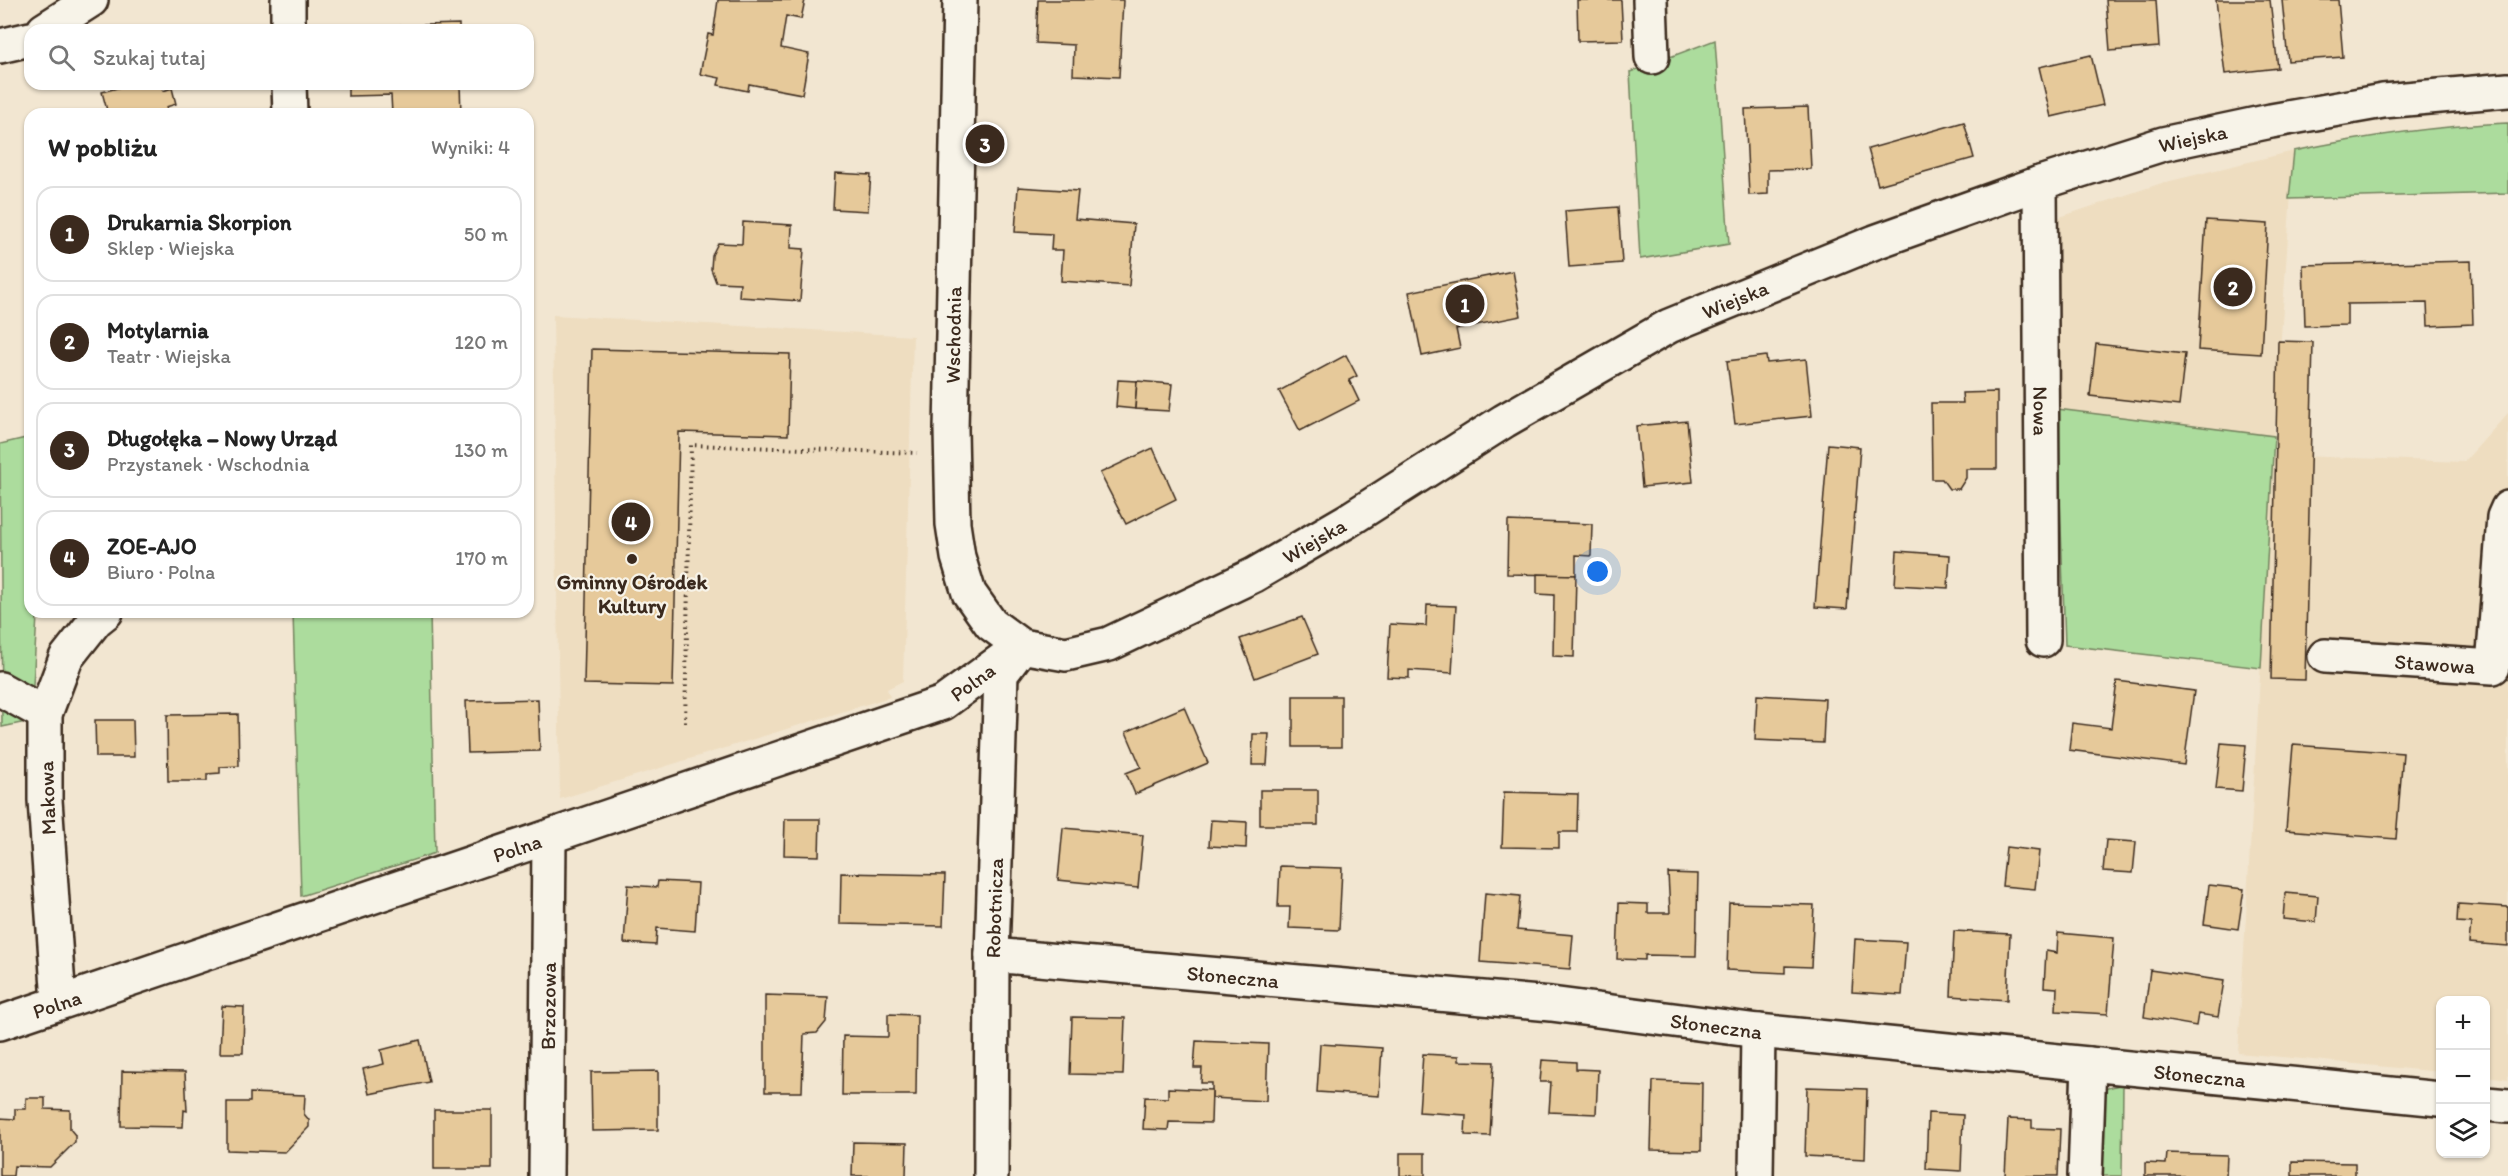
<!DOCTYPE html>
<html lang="pl">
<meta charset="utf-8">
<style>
body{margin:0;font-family:Itim,sans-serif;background:#f2f2f2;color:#222}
.controls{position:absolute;right:18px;bottom:18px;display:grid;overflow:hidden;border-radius:12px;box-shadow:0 2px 4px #0004}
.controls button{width:54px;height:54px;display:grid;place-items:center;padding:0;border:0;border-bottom:2px solid #e0e0e0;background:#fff;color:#222;font:30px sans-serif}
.you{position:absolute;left:1598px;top:572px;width:21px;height:21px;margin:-15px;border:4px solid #fff;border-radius:50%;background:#1a73e8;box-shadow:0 0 0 9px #1a73e833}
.badge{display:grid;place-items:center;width:39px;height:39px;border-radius:50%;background:#3b2a1e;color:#fff;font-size:20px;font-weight:700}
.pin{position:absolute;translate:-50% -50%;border:3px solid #fff;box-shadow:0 2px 6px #0006}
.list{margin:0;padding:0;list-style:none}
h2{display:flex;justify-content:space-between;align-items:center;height:78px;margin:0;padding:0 24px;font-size:26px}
h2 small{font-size:20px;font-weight:400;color:#767676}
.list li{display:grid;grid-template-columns:39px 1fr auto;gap:18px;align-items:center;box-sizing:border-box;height:96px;margin:0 12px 12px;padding:0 12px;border:2px solid #e0e0e0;border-radius:18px}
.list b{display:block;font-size:22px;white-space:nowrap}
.list p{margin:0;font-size:20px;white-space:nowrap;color:#767676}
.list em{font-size:20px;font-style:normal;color:#767676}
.icon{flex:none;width:33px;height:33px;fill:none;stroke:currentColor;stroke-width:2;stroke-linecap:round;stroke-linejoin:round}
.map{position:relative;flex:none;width:2508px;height:1176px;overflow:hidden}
.search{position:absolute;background:#fff;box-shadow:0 2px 4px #0004;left:24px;top:24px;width:510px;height:66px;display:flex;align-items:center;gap:15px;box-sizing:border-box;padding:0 21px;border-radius:18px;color:#767676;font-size:22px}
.panel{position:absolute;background:#fff;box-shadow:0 2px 4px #0004;left:24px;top:108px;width:510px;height:510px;border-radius:18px}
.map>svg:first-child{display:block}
</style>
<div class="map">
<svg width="2508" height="1176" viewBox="0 0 2508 1176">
<rect width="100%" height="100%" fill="#f2e6d1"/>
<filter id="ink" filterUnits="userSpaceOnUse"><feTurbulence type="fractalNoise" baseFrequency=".0167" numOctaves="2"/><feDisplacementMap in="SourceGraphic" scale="12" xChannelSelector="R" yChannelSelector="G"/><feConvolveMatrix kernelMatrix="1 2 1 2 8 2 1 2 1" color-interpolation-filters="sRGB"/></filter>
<g filter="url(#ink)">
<g fill="#eeddc0">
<polygon points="2294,151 2274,436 2057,409 2057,218 2162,183"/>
<polygon points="553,315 913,336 903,681 887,689 890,697 560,799"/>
<polygon points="2508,413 2508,1079 2486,1076 2486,1000 2440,1000 2440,1072 2238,1053 2273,455 2464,462"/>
</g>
<g fill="#acdc9d" stroke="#74835e" stroke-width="1.5">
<polygon points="1715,40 1729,244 1640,259 1630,72"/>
<path d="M 2508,123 L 2508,193 L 2289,199 L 2294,151 C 2365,136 2435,126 2508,123 Z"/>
<polygon points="2057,409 2274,436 2261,668 2065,645"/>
<polygon points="30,437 30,612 37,612 37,616 31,721 2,727 0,444"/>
<polygon points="293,612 430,612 435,853 301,896"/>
<polygon points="2123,1084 2122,1176 2096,1176 2100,1090"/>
</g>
<g fill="#e6c99a" stroke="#3b2a1e" stroke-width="1.5">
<polygon points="718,0 805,0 801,19 786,16 781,48 809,54 802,94 749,84 748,91 718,85 720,78 700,74 708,34 713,35"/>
<polygon points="1038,0 1123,0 1119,77 1073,75 1074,45 1036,43"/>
<polygon points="1577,0 1621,0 1623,40 1578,41"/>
<polygon points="2106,0 2156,0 2159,47 2110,51"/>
<polygon points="2216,0 2270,0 2278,68 2225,74"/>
<polygon points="2282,0 2338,0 2343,57 2288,61"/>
<polygon points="459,24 459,30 390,30 390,26"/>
<polygon points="2091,55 2103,105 2051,117 2039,67"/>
<polygon points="132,84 161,84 163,91 172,88 176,104 166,107 168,114 108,114 102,92"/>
<polygon points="348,84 460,84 461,114 392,114 391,95 348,96"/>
<polygon points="1808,107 1811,169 1768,170 1768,194 1749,195 1745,109"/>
<polygon points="1964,122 1974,158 1878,185 1868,149"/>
<polygon points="835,173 871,175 868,211 833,209"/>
<polygon points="1018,187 1078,191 1075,219 1134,224 1129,286 1061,281 1063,250 1051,250 1052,234 1015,232"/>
<polygon points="1618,207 1622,263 1569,267 1565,211"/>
<polygon points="2206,220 2268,224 2261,354 2198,350"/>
<polygon points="743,222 792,225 791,248 804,249 800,301 739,297 740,283 716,282 711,269 712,255 718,243 742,244"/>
<polygon points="2471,261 2473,324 2428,326 2427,303 2347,304 2347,325 2305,326 2303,265"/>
<polygon points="1513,271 1521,316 1456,329 1460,348 1422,356 1409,292"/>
<polygon points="2278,341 2313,342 2305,680 2271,679"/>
<polygon points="2096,344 2185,354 2179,406 2090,396"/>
<polygon points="592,349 790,354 788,435 679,432 673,686 584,684"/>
<polygon points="1346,355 1357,376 1349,380 1359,401 1300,431 1279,391"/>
<polygon points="1766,356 1767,363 1806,359 1812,416 1735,424 1727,361"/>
<polygon points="1118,380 1137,381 1135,409 1116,407"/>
<polygon points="1137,381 1172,384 1169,411 1135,409"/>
<polygon points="1997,392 1997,469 1966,469 1966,478 1959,489 1949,489 1942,479 1932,479 1931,403 1963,403 1962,393"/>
<polygon points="1687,421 1693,482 1642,487 1636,426"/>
<polygon points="1828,444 1860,447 1847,609 1815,607"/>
<polygon points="1153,448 1176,499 1126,524 1100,473"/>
<polygon points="1508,521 1592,524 1591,556 1576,555 1576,575 1507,574"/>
<polygon points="1897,551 1950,555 1948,588 1895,585"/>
<polygon points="1537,574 1576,575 1574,657 1553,656 1554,595 1537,594"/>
<polygon points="1427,605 1456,606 1452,673 1409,670 1409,678 1387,677 1390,624 1426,626"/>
<polygon points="1302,617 1318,654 1255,678 1240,639"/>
<polygon points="2117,681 2194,691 2184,765 2069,750 2072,723 2111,728"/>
<polygon points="1757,695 1825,699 1823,743 1755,740"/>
<rect x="1293" y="696" width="48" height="51"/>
<polygon points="538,699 540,751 468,753 466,701"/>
<polygon points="1184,707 1208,763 1135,794 1126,773 1141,767 1126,732"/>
<polygon points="238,714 239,766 220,767 220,773 207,774 207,781 168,781 167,715"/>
<polygon points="95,720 133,720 134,757 96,757"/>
<polygon points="1253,734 1269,734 1267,765 1252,765"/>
<polygon points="2221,743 2246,745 2242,791 2216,789"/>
<polygon points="2293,745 2403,753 2396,839 2286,830"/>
<rect x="1260" y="790" width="58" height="35"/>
<polygon points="1504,792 1578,794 1577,832 1559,832 1559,848 1502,847"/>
<polygon points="785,819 820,819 819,856 784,855"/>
<polygon points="1211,820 1247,822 1246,848 1209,846"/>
<polygon points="1063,828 1143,835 1138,888 1058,880"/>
<polygon points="2106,840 2136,842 2133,873 2103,871"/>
<polygon points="2006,847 2039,851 2035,889 2002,886"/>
<polygon points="1280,866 1342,868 1339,930 1289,928 1290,907 1278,907"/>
<polygon points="841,873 945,875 943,926 840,924"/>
<polygon points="1668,873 1698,874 1696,956 1645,955 1645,960 1617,959 1619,903 1648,904 1648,913 1670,913"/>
<polygon points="658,881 698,883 695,931 657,928 656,945 624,943 628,885 657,887"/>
<polygon points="2209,885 2244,889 2238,929 2204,924"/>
<polygon points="1485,893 1520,896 1517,930 1573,935 1570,969 1480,962"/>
<polygon points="2285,893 2318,896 2316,922 2283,919"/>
<polygon points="1729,903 1814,905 1811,967 1785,966 1785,973 1727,970"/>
<polygon points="2458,904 2508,907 2508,946 2469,943 2471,923 2457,922"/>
<polygon points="1954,931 2010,934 2007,1000 1951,996"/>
<polygon points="2058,933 2114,938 2108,1014 2056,1011 2057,988 2044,987 2046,951 2057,953"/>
<polygon points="1855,939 1906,942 1902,995 1852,992"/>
<polygon points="2150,970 2224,981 2218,1017 2198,1014 2196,1026 2144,1017"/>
<polygon points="765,995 828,997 826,1022 817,1033 804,1034 802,1092 765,1092"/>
<polygon points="222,1006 244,1007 243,1053 220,1053"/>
<polygon points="888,1014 917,1015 916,1095 842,1095 843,1036 888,1037"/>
<polygon points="1072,1017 1125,1018 1123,1075 1070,1074"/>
<polygon points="420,1040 429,1082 369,1094 363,1069 384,1064 381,1050"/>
<polygon points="1196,1041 1268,1044 1266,1101 1212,1098 1212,1083 1201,1083 1202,1068 1194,1068"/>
<polygon points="1320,1044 1382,1048 1379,1096 1317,1092"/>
<polygon points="1423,1054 1459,1056 1459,1061 1494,1062 1490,1136 1465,1135 1466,1115 1419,1112"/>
<polygon points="1542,1060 1576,1062 1576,1069 1598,1070 1596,1114 1549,1112 1551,1082 1540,1082"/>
<polygon points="122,1071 185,1072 187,1111 184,1110 183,1127 121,1126"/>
<polygon points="658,1071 658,1130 592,1131 591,1072"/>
<polygon points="1653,1081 1702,1083 1701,1151 1651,1150"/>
<polygon points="1807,1087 1867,1089 1865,1159 1805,1156"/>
<polygon points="1168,1088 1212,1090 1211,1123 1169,1122 1168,1130 1143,1129 1145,1097 1168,1098"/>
<polygon points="250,1093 305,1095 304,1114 309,1120 309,1127 285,1152 227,1150 227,1102 250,1102"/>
<polygon points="26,1098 45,1098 45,1109 70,1110 70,1129 75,1135 75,1142 50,1167 14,1166 13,1176 0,1176 0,1118 15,1119 15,1109 26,1109"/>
<rect x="434" y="1110" width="58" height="59"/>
<polygon points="1928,1113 1963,1115 1961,1171 1926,1169"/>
<polygon points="2008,1119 2032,1120 2032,1128 2060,1129 2058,1176 2005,1176"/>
<polygon points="853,1142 907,1143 906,1176 852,1176"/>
<rect x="1400" y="1153" width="25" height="23"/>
<polygon points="2167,1153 2227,1155 2226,1176 2145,1176 2145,1163 2166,1164"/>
<polygon points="2292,1162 2355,1163 2355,1176 2292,1176"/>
</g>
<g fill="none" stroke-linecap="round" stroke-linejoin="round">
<g stroke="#3b2a1e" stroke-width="38">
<g id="minor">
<polyline points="288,0 288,30"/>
<path id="s1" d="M 960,0 L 951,430 L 953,524 L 958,557 L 969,593 L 991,624 L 1021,646 L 1066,654 L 1109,644 L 1254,575 L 1347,521 L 1504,421 L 1669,326 L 1875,242 L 2040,183 L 2163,144 L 2271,121 L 2383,101 L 2508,90"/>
<polyline points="1650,0 1652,57"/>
<polyline points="44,30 91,0"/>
<polyline points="0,46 30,39"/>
<polyline points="289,84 290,114"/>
<path id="s2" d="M 2040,183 L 2043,640"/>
<path id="s3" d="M 2325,656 L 2493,667 L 2504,517 L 2508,508"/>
<polyline points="0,689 45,714"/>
<path id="s4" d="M 992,955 L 1551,1004 L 1758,1031 L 2440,1099"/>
<polyline points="59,1002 45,800 45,714 66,658 96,620 106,612"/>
<path id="s5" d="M 0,1023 L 943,703 L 1021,646"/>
<polyline points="2486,1104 2508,1106"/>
<path id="s6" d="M 546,1176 L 549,838"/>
<path id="s7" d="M 991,1176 L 992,955 L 1001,674 L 1019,650"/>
<polyline points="1756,1176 1758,1031"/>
<polyline points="2085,1176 2089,1064"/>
</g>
</g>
<polyline stroke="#3b2a1e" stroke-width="4" stroke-dasharray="1.5 4.5" stroke-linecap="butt" points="685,723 691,445 917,453"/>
<use href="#minor" stroke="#f7f3e8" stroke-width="33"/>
</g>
</g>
<circle fill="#3b2a1e" stroke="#f7f3e8" stroke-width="2" cx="632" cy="559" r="6"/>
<g text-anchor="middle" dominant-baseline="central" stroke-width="4.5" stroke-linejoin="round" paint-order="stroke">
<g font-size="21" fill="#3b2a1e" stroke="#f7f3e8">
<text stroke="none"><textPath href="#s1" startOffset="1962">Wiejska</textPath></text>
<text stroke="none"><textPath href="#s1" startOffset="1476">Wiejska</textPath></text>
<text transform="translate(953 335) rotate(-89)">Wschodnia</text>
<text stroke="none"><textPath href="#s2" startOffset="228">Nowa</textPath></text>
<text stroke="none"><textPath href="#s1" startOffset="990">Wiejska</textPath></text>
<text stroke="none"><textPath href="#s3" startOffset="110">Stawowa</textPath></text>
<text stroke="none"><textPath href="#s5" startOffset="1032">Polna</textPath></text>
<text transform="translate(47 798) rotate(-92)">Makowa</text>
<text stroke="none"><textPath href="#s5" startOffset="546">Polna</textPath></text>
<text stroke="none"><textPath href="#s7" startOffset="268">Robotnicza</textPath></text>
<text stroke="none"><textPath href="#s4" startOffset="242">Słoneczna</textPath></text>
<text stroke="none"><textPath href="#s5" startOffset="60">Polna</textPath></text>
<text stroke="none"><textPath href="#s6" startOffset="170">Brzozowa</textPath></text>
<text stroke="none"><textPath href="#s4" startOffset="728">Słoneczna</textPath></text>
<text stroke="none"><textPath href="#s4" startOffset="1214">Słoneczna</textPath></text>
</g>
<g font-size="21" font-weight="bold" fill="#3b2a1e" stroke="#f7f3e8">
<text x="632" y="581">Gminny Ośrodek<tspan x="632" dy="24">Kultury</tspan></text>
</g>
</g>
</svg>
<div class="controls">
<button>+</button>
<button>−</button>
<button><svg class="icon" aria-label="layers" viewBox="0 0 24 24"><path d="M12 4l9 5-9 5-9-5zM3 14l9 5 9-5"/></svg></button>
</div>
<div class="you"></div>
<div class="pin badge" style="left:1465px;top:304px">1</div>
<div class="pin badge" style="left:2233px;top:287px">2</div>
<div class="pin badge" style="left:985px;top:144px">3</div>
<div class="pin badge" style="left:631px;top:522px">4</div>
<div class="search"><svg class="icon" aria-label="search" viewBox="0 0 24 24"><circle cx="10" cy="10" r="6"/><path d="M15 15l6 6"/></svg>Szukaj tutaj</div>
<section class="panel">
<h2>W pobliżu<small>Wyniki: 4</small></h2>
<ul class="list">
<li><span class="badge">1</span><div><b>Drukarnia Skorpion</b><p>Sklep · Wiejska</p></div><em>50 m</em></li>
<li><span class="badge">2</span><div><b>Motylarnia</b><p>Teatr · Wiejska</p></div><em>120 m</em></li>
<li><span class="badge">3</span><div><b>Długołęka – Nowy Urząd</b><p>Przystanek · Wschodnia</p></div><em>130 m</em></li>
<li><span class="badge">4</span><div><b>ZOE-AJO</b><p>Biuro · Polna</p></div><em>170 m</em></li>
</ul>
</section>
</div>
